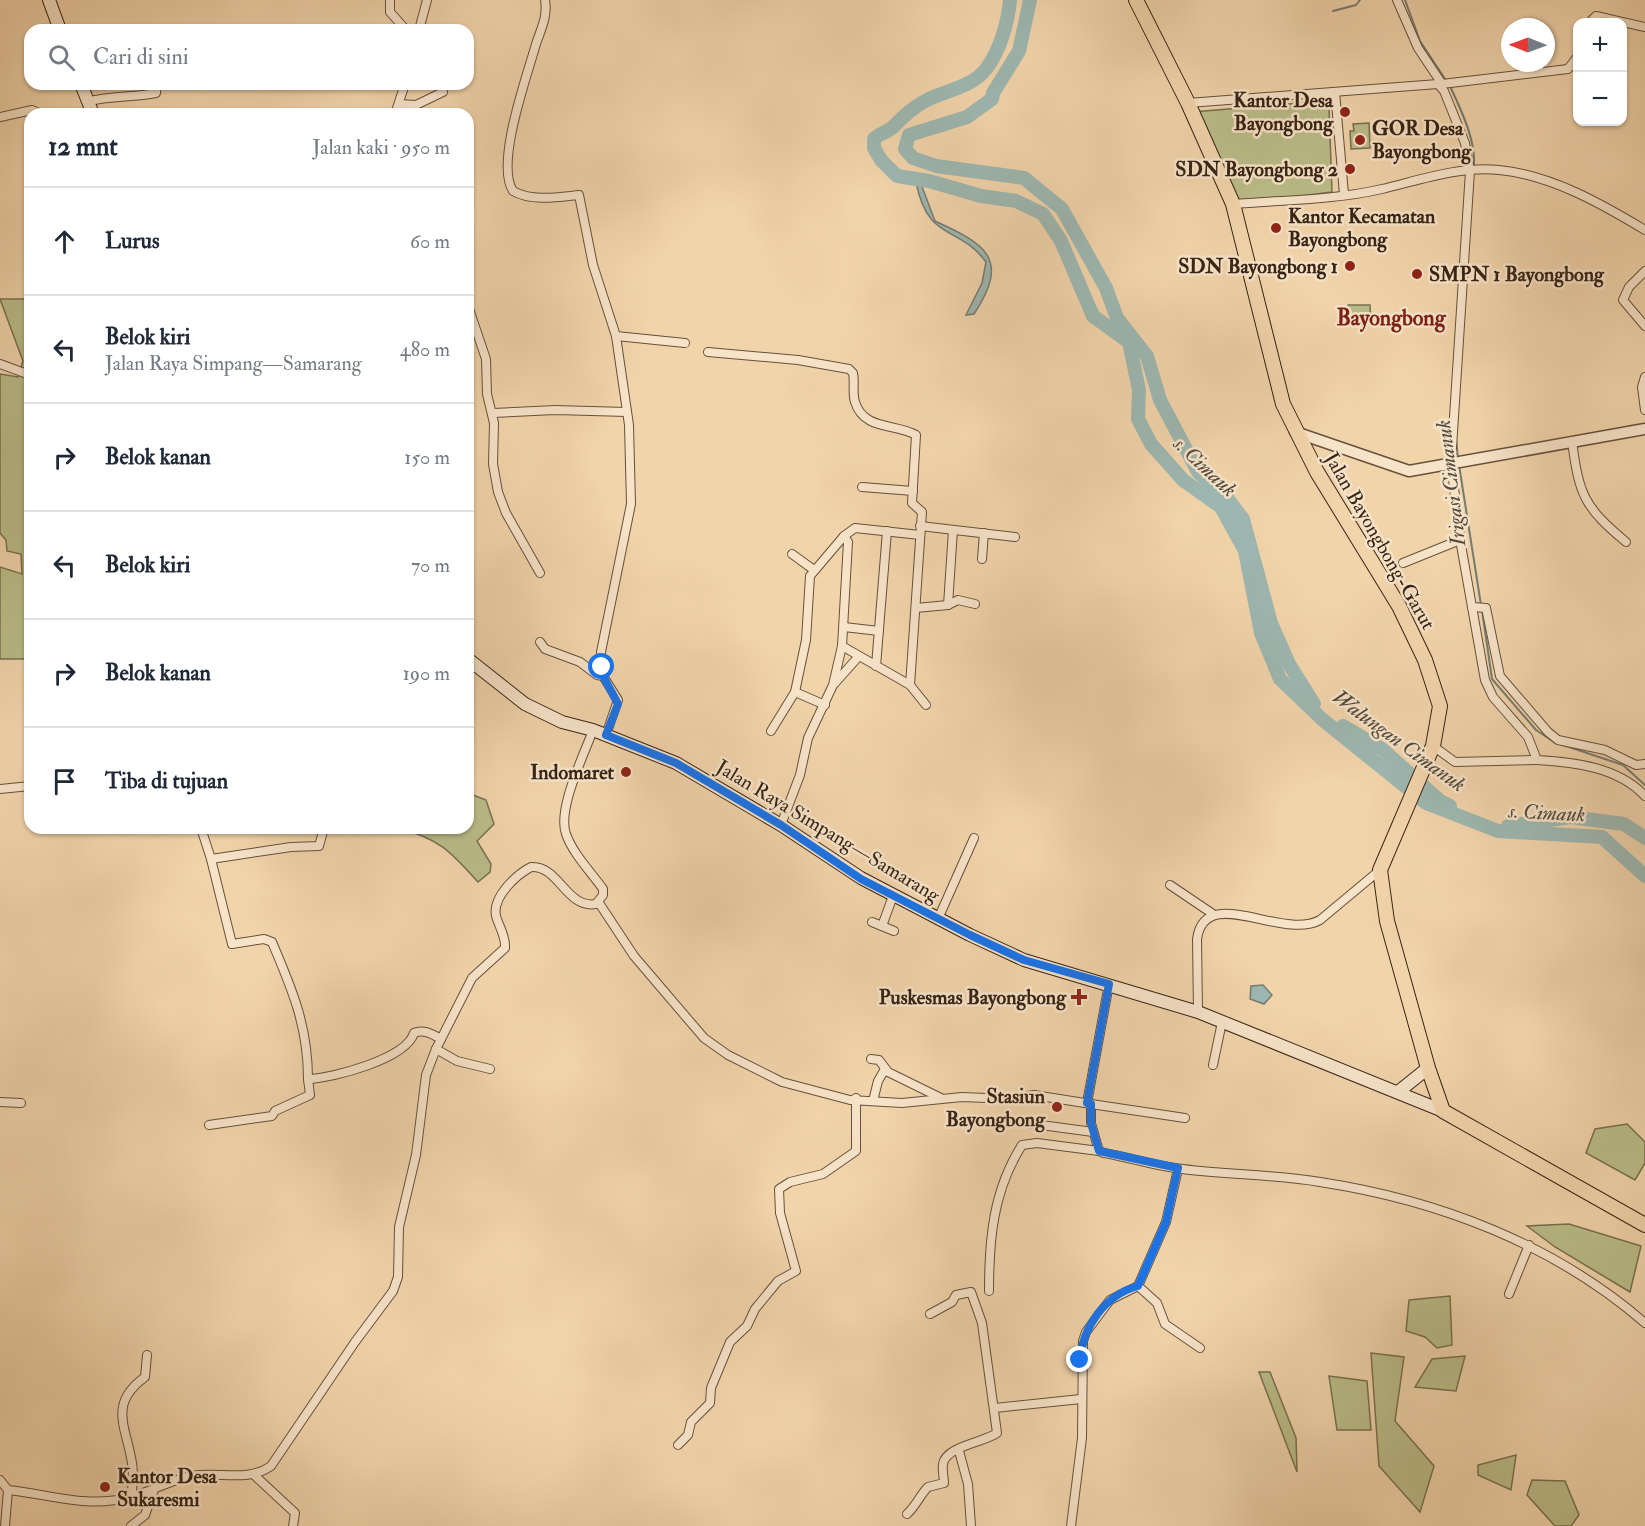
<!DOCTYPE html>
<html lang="id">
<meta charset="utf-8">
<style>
body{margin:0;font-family:"IM FELL Double Pica",serif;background:#f2f2f3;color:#1f2937}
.controls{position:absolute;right:18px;top:18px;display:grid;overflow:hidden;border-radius:12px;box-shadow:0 2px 4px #0004}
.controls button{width:54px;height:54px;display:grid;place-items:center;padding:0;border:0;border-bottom:2px solid #e0e1e3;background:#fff;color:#1f2937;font:30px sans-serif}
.compass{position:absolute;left:1501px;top:18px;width:54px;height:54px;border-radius:50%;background:#fff;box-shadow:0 2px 4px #0004;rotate:271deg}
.stop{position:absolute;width:18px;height:18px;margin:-14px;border:4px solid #1a73e8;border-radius:50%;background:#fff}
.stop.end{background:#1a73e8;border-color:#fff;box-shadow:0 2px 6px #0008}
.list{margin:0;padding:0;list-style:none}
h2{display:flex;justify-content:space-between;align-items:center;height:78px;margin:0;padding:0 24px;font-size:26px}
h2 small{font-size:20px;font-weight:400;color:#747a83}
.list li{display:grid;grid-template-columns:39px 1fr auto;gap:18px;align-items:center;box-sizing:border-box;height:108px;padding:0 24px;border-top:2px solid #e0e1e3}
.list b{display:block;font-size:22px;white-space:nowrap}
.list p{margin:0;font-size:20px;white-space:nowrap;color:#747a83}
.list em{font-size:20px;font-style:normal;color:#747a83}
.icon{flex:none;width:33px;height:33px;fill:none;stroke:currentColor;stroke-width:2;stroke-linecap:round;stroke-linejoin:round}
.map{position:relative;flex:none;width:1645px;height:1526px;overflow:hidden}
.search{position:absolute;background:#fff;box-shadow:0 2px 4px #0004;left:24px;top:24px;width:450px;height:66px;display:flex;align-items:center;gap:15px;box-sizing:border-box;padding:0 21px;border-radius:18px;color:#747a83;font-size:22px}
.panel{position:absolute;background:#fff;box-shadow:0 2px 4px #0004;left:24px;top:108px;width:450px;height:726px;border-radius:18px}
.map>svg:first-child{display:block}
</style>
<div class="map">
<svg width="1645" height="1526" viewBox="0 0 1645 1526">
<rect width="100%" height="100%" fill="#f2d4ab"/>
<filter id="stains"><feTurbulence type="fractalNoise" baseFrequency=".00333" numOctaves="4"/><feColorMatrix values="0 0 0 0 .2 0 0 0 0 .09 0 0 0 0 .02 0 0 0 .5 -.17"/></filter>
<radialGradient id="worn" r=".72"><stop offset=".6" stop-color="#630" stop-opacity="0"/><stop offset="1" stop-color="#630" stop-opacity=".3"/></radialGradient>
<g fill="#babd89" stroke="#787050" stroke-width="1.5">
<polygon points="1325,101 1329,108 1332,192 1232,205 1192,112"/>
<polygon points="1369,123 1370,148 1351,149 1350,131 1354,131 1353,124"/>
<polygon points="0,299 30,299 30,659 0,659 0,567 22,574 21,554 7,551 6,540 0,533 0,374 18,377 23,361"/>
<polygon points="1348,305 1370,305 1371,321 1348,321"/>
<path d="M 468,793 L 486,800 L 494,824 L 477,841 L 491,864 L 490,872 L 478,882 C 450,851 440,839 398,828 L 468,828 Z"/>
<polygon points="1627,1124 1645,1142 1645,1163 1635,1180 1586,1153 1595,1129"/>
<polygon points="1569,1224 1641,1246 1630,1292 1555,1247 1527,1226"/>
<polygon points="1450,1296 1452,1345 1437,1348 1425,1337 1406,1331 1409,1300"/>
<polygon points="1371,1353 1404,1357 1395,1421 1434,1466 1420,1512 1379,1466"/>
<polygon points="1465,1356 1456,1391 1415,1387 1432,1359"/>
<polygon points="1259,1372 1270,1372 1296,1438 1297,1472"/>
<polygon points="1329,1376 1367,1381 1371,1430 1337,1430"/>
<polygon points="1516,1455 1511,1490 1478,1475 1478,1465"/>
<polygon points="1532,1480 1565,1481 1579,1515 1571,1526 1555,1526 1527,1495"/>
</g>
<g fill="#9db7b1" stroke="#747c73" stroke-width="1.5">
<path d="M 929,181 L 921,184 L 935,221 C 985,244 1011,258 974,314 L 966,315 L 982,283 L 986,262 C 958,224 928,243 916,182 Z"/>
<polygon points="1263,985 1272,995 1264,1004 1250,999 1251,986"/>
</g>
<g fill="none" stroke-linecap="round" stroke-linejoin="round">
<g stroke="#747c73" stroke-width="2">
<polyline points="1405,0 1420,41 1447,82"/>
<polyline points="1333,11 1356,5 1360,0"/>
<path d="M 1450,86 C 1461,110 1476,140 1474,166"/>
<polyline points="1456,438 1458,459"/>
<polyline points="1459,465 1481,605"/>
<polyline points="1482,610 1492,679 1536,730 1557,744"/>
<polyline points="1563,745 1623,765 1645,785"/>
</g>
<g stroke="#9db7b1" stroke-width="14">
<path d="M 1010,0 C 1008,22 1000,51 986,69 C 973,87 943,91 925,101 C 912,108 903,117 893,127 C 888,132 880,133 874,139 L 874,148 L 881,160 L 897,176 L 929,181 L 981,196 L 1016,201 L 1043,214 L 1061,241 L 1093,316 L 1129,342 L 1139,390 L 1138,419 L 1151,444 L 1183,480 L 1221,507 L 1245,551 L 1261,633 L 1280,679 L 1323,720 L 1426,803 L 1498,831 L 1602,837 L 1645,876"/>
<polyline points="1030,0 1019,51 993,93 992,99 967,117 909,135 905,149 913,158 936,166 1024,178 1062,209 1106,288 1117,318 1147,356 1160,400 1198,472 1227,498 1243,519 1271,623 1289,664 1314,704"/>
<polyline points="1343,726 1382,749 1440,801 1450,806"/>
<polyline points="1508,826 1571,817 1624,824 1645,838"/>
</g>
<g stroke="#66503b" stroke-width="10">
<g id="minor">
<polyline points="390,0 390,12 406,30"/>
<path d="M 545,0 C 548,16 541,29 536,44 C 527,76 495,164 513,191 C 532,202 559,197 579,195 L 593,265 L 616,336 L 629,425 L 631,504 L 601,652 L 603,676 L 618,700 L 606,735"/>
<polyline points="1397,0 1418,48 1442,84 1440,85"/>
<polyline points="1590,22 1596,16 1645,27"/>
<polyline points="419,30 427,0"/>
<polyline points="1442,84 1568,69 1578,56"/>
<polyline points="1335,92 1344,194"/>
<path d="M 87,102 C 110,95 132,98 156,93 L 157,84"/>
<path d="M 1188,103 L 1438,84 L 1444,91 L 1465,143 L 1470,171 L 1451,463 L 1461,545 L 1485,680 L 1493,697 L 1528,737 L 1537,760 C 1574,762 1618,767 1645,796"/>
<polyline points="399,104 416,105 443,92"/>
<polyline points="395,114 405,84"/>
<polyline points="0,117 32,110 41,114"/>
<path d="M 1233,204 C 1282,200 1335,200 1382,189 C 1420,180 1459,166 1499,170 C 1551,175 1602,204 1645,230"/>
<polyline points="1645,271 1629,287 1623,300 1645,326"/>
<polyline points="468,306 486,359 487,394 494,423 493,464 498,492 506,513 540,573"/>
<polyline points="616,336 685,343"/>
<path d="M 708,352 L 798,360 L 849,369 L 853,373 C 855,382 852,393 855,402 C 864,431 896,423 916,435 L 912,503 L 922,512 L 910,685"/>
<polyline points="0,364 30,375"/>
<polyline points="1645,377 1642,387 1645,410"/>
<polyline points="493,413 555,410 627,412"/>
<path d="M 1572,441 C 1579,495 1584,507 1626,542"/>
<polyline points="862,487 913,491"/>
<polyline points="920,526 1015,537"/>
<polyline points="844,536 855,528 920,535"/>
<polyline points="792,554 814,570"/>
<polyline points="982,559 984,533"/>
<polyline points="1403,563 1460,540"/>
<polyline points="948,605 953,530"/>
<polyline points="1472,607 1486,608 1500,676 1548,732 1558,740 1605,750 1636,765 1645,764"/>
<polyline points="916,608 948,605 958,600 975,604"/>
<polyline points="844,627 879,631"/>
<polyline points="540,642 545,649 580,662 597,675 603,676"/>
<polyline points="842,646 910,685 926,705"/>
<polyline points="876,666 887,531"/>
<polyline points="835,683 859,656"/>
<polyline points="795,692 825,705"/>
<polyline points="771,731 795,692 806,640 810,576 844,536 848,542 842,646 833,685 808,738 800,775 781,825"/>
<polyline points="1433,746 1455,762 1537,760"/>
<polyline points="0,789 30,786"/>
<polyline points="201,828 211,859"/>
<path d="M 324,828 L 319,846 L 291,847 L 211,859 L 232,944 L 264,939 L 272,942 C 292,989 308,1026 308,1079 C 333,1078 406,1059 414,1033 C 424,1029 432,1034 441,1039"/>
<polyline points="1170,885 1213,914"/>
<path d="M 599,903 L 634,956 L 704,1038 L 728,1055 L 782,1082 L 850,1100 L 902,1103 L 962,1097 L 1010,1099 L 1034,1095 L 1091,1104 L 1091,1123 L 1099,1151 L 1104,1153 C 1128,1157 1152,1165 1175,1168 C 1223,1175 1272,1174 1320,1182 C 1438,1200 1554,1244 1645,1323"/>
<polyline points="938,919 974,838"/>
<polyline points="872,922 894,931"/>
<polyline points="882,926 893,896"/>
<path d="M 1198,1012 L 1197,939 C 1205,883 1282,941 1320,920 L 1380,870"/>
<polyline points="436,1049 457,1061 490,1069"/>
<polyline points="871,1059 879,1060 888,1072 941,1098"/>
<polyline points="1213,1065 1222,1022"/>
<polyline points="873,1101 878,1081 885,1069"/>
<polyline points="0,1102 21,1103"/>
<polyline points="1087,1103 1109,984"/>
<polyline points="1091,1104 1185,1118"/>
<polyline points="1026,1123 1093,1132"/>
<polyline points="209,1125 272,1116 275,1111 310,1095 308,1079"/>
<polyline points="1138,1286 1166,1222 1178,1169"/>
<path d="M 989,1291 C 989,1239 993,1191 1022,1145 L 1037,1143 L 1099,1151"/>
<polyline points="1509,1294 1529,1245"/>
<polyline points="995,1408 1081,1399"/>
<polyline points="678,1445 688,1435 691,1422 710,1403 711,1388 730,1342 747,1326 755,1309 778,1281 796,1271 780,1213 779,1189 790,1182 823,1174 856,1151 856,1098"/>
<polyline points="959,1451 968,1484 971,1526"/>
<polyline points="253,1474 295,1513 293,1526"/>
<path d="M 0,1480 L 8,1490 C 49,1494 88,1509 130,1497 C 154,1491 175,1477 200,1475 C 224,1473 250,1481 271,1466 L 355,1342 L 393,1291 L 398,1277 L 399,1227 L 416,1155 L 426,1075 L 436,1049 L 472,978 L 505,948 C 506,936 499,927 496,916 C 492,897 516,875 531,867 C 559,865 566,909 596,904 L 603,895 L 603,889 C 591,872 573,854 566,834 C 557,809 584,755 593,730"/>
<path d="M 132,1496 C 132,1485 134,1474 132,1463 C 126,1426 108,1404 145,1377 L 147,1355"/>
<path d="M 907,1514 C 916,1506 920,1495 928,1487 L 944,1483 C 944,1477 942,1471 943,1464 C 946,1446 985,1442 997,1433 L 982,1323 L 971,1292 L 956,1295 L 952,1302 L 930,1314"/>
<polyline points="5,1526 8,1490"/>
<polyline points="131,1526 145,1515 155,1487"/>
<polyline points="1071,1526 1082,1438 1083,1341 1086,1332 1110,1300 1138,1286 1157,1303 1165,1324 1200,1348"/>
</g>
</g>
<g stroke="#66503b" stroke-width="13">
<polyline id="tertiary" points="1295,432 1409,471 1645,429"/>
</g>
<g stroke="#372416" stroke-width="14">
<g id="secondary">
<polyline points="49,0 60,30"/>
<polyline points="81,84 93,114"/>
<polyline points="468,659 525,704 562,722 593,730 676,763 781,825 861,878 970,935 1024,960 1198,1012 1443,1111"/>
<polyline points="1398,1092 1428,1068"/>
</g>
</g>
<g stroke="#372416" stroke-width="16">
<polyline id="primary" points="1136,0 1188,103 1233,204 1283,404 1317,472 1399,606 1425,660 1440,706 1433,746 1380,870 1387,921 1428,1068 1443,1111 1645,1225"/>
</g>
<use href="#minor" stroke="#f7e3c8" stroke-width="8"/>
<use href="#tertiary" stroke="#f7e3c8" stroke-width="10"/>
<use href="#secondary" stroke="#f7e3c8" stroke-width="12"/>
<use href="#primary" stroke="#f2d4ab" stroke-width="14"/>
</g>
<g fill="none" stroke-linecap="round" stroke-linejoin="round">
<path stroke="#1a73e8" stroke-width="8" d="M 602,667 L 603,676 L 618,704 L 606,735 L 676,763 L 781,825 L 861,879 L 970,935 L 1024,960 L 1109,984 L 1087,1103 L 1091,1104 L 1091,1123 L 1099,1151 L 1178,1168 L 1166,1222 L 1138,1286 C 1105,1295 1083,1326 1080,1360"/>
</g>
<g fill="#8f2418" stroke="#f7e3c8" stroke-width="2">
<circle cx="1345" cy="112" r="6"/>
<circle cx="1360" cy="140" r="6"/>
<circle cx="1350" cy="169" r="6"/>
<circle cx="1276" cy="228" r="6"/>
<circle cx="1350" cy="266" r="6"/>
<circle cx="1417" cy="274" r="6"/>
<circle cx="626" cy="772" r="6"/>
<path d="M1076 988h6v6h6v6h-6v6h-6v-6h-6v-6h6z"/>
<circle cx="1057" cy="1107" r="6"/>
<circle cx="105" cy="1487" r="6"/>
</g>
<g text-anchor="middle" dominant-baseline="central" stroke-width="5" stroke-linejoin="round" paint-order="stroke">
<g font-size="20" font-weight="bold" fill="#372416" stroke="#f7e3c8" text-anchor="end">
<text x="1333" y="100">Kantor Desa<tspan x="1333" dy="23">Bayongbong</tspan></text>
<text x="1372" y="128" text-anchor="start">GOR Desa<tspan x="1372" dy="23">Bayongbong</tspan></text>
<text x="1338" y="169">SDN Bayongbong 2</text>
<text x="1288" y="216" text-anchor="start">Kantor Kecamatan<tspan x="1288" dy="23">Bayongbong</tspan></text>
<text x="1338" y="266">SDN Bayongbong 1</text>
<text x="1429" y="274" text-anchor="start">SMPN 1 Bayongbong</text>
<text x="614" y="772">Indomaret</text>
<text x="1066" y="997">Puskesmas Bayongbong</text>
<text x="1045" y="1096">Stasiun<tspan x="1045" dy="23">Bayongbong</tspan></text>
<text x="117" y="1476" text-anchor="start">Kantor Desa<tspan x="117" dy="23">Sukaresmi</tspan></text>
</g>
<g font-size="20" fill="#372416" stroke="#f7e3c8">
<text transform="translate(1380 541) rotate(60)">Jalan Bayongbong-Garut</text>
<text transform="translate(828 831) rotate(31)">Jalan Raya Simpang—Samarang</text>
</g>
<g font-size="21" font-style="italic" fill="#50493d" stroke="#f7e3c8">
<text transform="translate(1205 467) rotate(43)">s. Cimauk</text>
<text transform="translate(1451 483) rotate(-97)">Irigasi Cimanuk</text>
<text transform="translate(1399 741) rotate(36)">Walungan Cimanuk</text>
<text transform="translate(1547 813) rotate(3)">s. Cimauk</text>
</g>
<g font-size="22" font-weight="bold" fill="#7a1f14" stroke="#f7e3c8">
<text x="1391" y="318">Bayongbong</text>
</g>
</g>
<rect width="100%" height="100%" filter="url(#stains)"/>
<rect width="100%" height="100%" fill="url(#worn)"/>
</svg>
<div class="controls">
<button>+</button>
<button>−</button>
</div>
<svg class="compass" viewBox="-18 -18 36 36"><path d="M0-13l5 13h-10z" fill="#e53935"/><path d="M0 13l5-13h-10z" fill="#747a83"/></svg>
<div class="stop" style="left:602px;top:667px"></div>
<div class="stop end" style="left:1080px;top:1360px"></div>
<div class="search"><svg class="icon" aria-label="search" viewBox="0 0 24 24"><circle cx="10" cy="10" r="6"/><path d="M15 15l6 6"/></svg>Cari di sini</div>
<section class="panel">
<h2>12 mnt<small>Jalan kaki · 950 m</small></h2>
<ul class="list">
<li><svg class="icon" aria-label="ahead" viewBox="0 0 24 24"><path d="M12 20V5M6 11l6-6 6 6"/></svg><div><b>Lurus</b></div><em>60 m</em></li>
<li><svg class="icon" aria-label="left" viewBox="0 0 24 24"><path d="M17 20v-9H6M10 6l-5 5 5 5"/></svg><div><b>Belok kiri</b><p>Jalan Raya Simpang—Samarang</p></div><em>480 m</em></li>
<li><svg class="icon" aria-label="right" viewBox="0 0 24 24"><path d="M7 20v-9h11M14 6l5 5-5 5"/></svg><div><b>Belok kanan</b></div><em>150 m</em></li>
<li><svg class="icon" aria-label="left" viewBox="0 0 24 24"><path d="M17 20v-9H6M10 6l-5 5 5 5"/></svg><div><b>Belok kiri</b></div><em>70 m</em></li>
<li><svg class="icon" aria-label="right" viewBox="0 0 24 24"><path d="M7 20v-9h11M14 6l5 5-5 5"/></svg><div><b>Belok kanan</b></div><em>190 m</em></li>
<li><svg class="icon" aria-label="arrive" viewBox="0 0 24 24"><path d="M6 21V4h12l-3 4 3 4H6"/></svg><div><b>Tiba di tujuan</b></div></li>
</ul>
</section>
</div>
